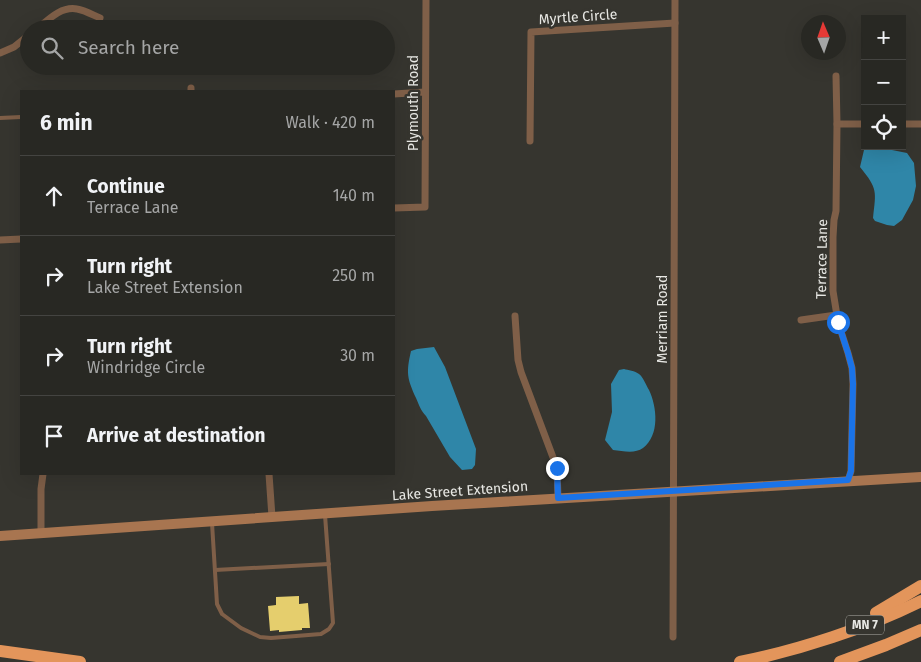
<!DOCTYPE html>
<meta charset="utf-8">
<style>
body{margin:0;font-family:"Fira Sans",sans-serif;background:#30302b;color:#f1f3f6}
.controls{position:absolute;right:15px;top:15px;display:grid;overflow:hidden;border-radius:0px;box-shadow:0 5px 20px #0002}
.controls button{width:45px;height:45px;display:grid;place-items:center;padding:0;border:0;border-bottom:1px solid #444441;background:#282823;color:#f1f3f6;font:25px sans-serif}
.compass{position:absolute;left:801px;top:15px;width:45px;height:45px;border-radius:50%;background:#282823;box-shadow:0 5px 20px #0002;rotate:358deg}
.stop{position:absolute;width:15px;height:15px;margin:-11px;border:4px solid #1a73e8;border-radius:50%;background:#fff}
.stop.end{background:#1a73e8;border-color:#fff;box-shadow:0 1px 5px #0008}
.list{margin:0;padding:0;list-style:none}
h2{display:flex;justify-content:space-between;align-items:center;height:65px;margin:0;padding:0 20px;font-size:21px}
h2 small{font-size:16px;font-weight:400;color:#a5a6a6}
.list li{display:grid;grid-template-columns:32px 1fr auto;gap:15px;align-items:center;box-sizing:border-box;height:80px;padding:0 20px;border-top:1px solid #444441}
.list b{display:block;font-size:19px;white-space:nowrap}
.list p{margin:0;font-size:16px;white-space:nowrap;color:#a5a6a6}
.list em{font-size:16px;font-style:normal;color:#a5a6a6}
.icon{flex:none;width:28px;height:28px;fill:none;stroke:currentColor;stroke-width:2;stroke-linecap:round;stroke-linejoin:round}
.map{position:relative;flex:none;width:921px;height:662px;overflow:hidden}
.search{position:absolute;background:#282823;box-shadow:0 5px 20px #0002;left:20px;top:20px;width:375px;height:55px;display:flex;align-items:center;gap:12px;box-sizing:border-box;padding:0 18px;border-radius:28px;color:#a5a6a6;font-size:19px}
.panel{position:absolute;background:#282823;box-shadow:0 5px 20px #0002;left:20px;top:90px;width:375px;height:385px;border-radius:0px}
.map>svg:first-child{display:block}
</style>
<div class="map">
<svg width="921" height="662" viewBox="0 0 921 662">
<rect width="100%" height="100%" fill="#36352f"/>
<g fill="#2f86a8">
<path d="M 877,147 L 907,153 L 914,163 L 916,186 L 913,200 L 902,220 L 894,226 L 887,225 L 875,221 L 873,218 C 876,191 878,189 860,167 L 864,150 Z"/>
<path d="M 434,347 L 445,367 L 476,449 L 475,465 L 472,469 L 462,470 L 450,457 L 426,416 C 421,411 419,405 416,398 C 407,378 406,373 411,351 L 417,349 Z"/>
<path d="M 624,369 C 628,370 635,371 639,374 C 643,377 646,385 649,390 C 657,407 660,435 643,448 C 635,454 623,451 613,450 L 605,440 L 612,412 L 611,384 L 619,370 Z"/>
</g>
<polygon fill="#e5ce6d" points="299,596 299,604 308,603 310,628 302,628 302,630 279,632 279,630 270,631 268,606 276,605 276,597"/>
<g fill="none" stroke-linecap="round" stroke-linejoin="round">
<g stroke="#7f5f48" stroke-width="4">
<polyline points="0,118 21,117"/>
<polyline points="212,523 217,604 222,614 241,628 260,637 271,638 321,634 329,629 333,623 325,515"/>
<polyline points="215,570 329,564"/>
</g>
<g stroke="#7f5f48" stroke-width="7">
<path d="M 37,29 C 48,20 61,6 77,9 C 84,10 93,15 100,18"/>
<polyline points="0,53 14,47 29,35"/>
<polyline points="836,76 837,124 836,211 834,220 833,237 833,291 838,322 848,353 852,368 853,384 851,471 848,481"/>
<polyline points="191,91 191,88"/>
<polyline points="394,94 425,92"/>
<polyline points="837,124 865,124"/>
<polyline points="902,124 921,124"/>
<polyline points="530,141 531,32 675,23"/>
<polyline points="394,208 425,207 426,0"/>
<polyline points="0,240 21,239"/>
<polyline points="515,316 518,360 521,372 557,468 558,498"/>
<polyline points="801,320 836,315"/>
<polyline points="269,474 272,517"/>
<polyline points="41,533 41,489 43,474"/>
<polyline points="673,637 675,0"/>
</g>
<polyline stroke="#a87550" stroke-width="10" points="0,536 432,506 921,477"/>
<g stroke="#e3955b" stroke-width="12">
<polyline points="876,613 921,586"/>
<polyline points="0,651 80,662"/>
<path d="M 740,662 C 799,650 867,628 921,601"/>
<polyline points="840,662 886,645 921,630"/>
</g>
</g>
<g fill="none" stroke-linecap="round" stroke-linejoin="round">
<polyline stroke="#1a73e8" stroke-width="6" points="557,468 558,498 848,480 851,471 853,384 852,368 848,353 838,322"/>
</g>
<g text-anchor="middle" dominant-baseline="central" stroke-width="5" stroke-linejoin="round" paint-order="stroke">
<rect fill="#36352f" stroke="#b2b2ad" stroke-width="1" x="846" y="615.5" width="38" height="19" rx="4"/>
<g font-size="12" font-weight="bold" fill="#e7e7e3">
<text x="865" y="625">MN 7</text>
</g>
<g font-size="14" fill="#e7e7e3" stroke="#36352f">
<text transform="translate(578 17) rotate(-4)">Myrtle Circle</text>
<text transform="translate(413 103) rotate(-90)">Plymouth Road</text>
<text transform="translate(822 259) rotate(-89)">Terrace Lane</text>
<text transform="translate(662 319) rotate(-90)">Merriam Road</text>
<text transform="translate(460 491) rotate(-4)">Lake Street Extension</text>
</g>
</g>
</svg>
<div class="controls">
<button>+</button>
<button>−</button>
<button><svg class="icon" aria-label="locate" viewBox="0 0 24 24"><circle cx="12" cy="12" r="6"/><path d="M12 2v4M12 18v4M2 12h4M18 12h4"/></svg></button>
</div>
<svg class="compass" viewBox="-18 -18 36 36"><path d="M0-13l5 13h-10z" fill="#e53935"/><path d="M0 13l5-13h-10z" fill="#a5a6a6"/></svg>
<div class="stop" style="left:838px;top:322px"></div>
<div class="stop end" style="left:557px;top:468px"></div>
<div class="search"><svg class="icon" aria-label="search" viewBox="0 0 24 24"><circle cx="10" cy="10" r="6"/><path d="M15 15l6 6"/></svg>Search here</div>
<section class="panel">
<h2>6 min<small>Walk · 420 m</small></h2>
<ul class="list">
<li><svg class="icon" aria-label="ahead" viewBox="0 0 24 24"><path d="M12 20V5M6 11l6-6 6 6"/></svg><div><b>Continue</b><p>Terrace Lane</p></div><em>140 m</em></li>
<li><svg class="icon" aria-label="right" viewBox="0 0 24 24"><path d="M7 20v-9h11M14 6l5 5-5 5"/></svg><div><b>Turn right</b><p>Lake Street Extension</p></div><em>250 m</em></li>
<li><svg class="icon" aria-label="right" viewBox="0 0 24 24"><path d="M7 20v-9h11M14 6l5 5-5 5"/></svg><div><b>Turn right</b><p>Windridge Circle</p></div><em>30 m</em></li>
<li><svg class="icon" aria-label="arrive" viewBox="0 0 24 24"><path d="M6 21V4h12l-3 4 3 4H6"/></svg><div><b>Arrive at destination</b></div></li>
</ul>
</section>
</div>
